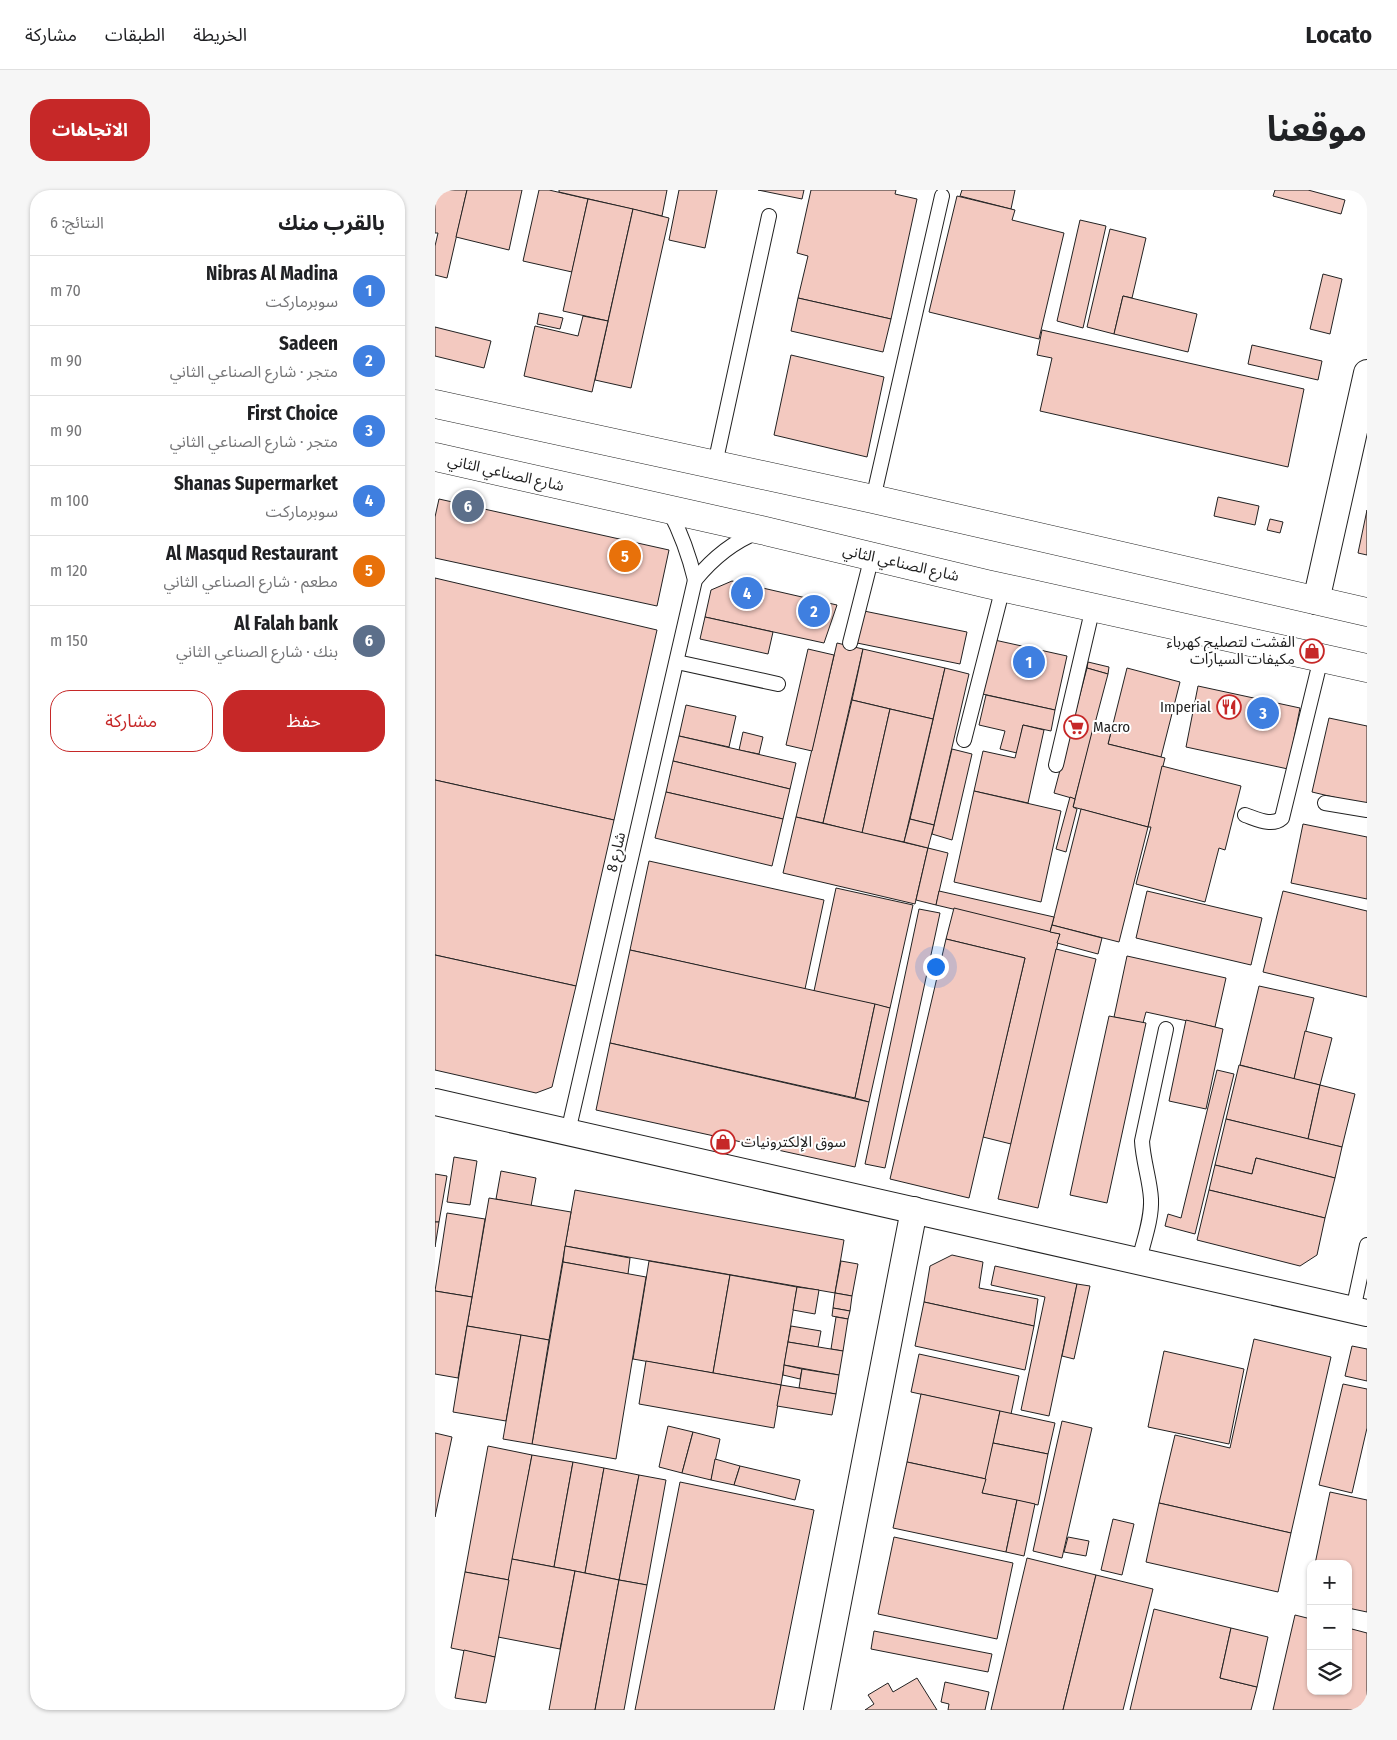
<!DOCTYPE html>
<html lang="ar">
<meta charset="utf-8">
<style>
body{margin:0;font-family:"Fira Sans Condensed","Noto Sans Arabic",sans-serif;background:#f6f6f6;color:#202124;direction:rtl}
.controls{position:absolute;right:15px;bottom:15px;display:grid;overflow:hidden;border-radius:10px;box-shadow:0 1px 4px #0004}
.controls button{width:45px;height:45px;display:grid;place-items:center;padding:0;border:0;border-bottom:1px solid #e0e0e0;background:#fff;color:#202124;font:25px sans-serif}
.you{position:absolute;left:500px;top:776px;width:18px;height:18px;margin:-12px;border:4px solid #fff;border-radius:50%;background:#1a73e8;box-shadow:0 0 0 8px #1a73e833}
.badge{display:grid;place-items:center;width:32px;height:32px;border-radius:50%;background:#c62828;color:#fff;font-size:16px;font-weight:700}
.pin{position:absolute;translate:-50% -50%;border:2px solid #fff;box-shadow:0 1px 5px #0006}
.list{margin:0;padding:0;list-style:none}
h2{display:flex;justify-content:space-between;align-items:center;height:65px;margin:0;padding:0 20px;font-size:21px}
h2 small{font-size:16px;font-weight:400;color:#757577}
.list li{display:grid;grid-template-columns:32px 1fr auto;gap:15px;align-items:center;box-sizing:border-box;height:70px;padding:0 20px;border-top:1px solid #e0e0e0}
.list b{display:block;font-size:19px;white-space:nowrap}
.list p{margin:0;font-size:16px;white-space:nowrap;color:#757577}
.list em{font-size:16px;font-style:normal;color:#757577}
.actions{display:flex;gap:10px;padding:15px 20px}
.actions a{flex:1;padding:11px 0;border:1px solid #c62828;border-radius:20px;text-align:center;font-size:18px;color:#c62828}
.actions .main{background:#c62828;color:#fff}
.icon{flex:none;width:28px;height:28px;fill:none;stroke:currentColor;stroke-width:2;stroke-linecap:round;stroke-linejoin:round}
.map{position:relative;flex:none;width:932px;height:1520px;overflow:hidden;direction:ltr;border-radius:20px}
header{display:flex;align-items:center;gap:30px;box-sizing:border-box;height:70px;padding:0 25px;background:#fff;border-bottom:1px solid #e0e0e0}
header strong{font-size:24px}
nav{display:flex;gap:28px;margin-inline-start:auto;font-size:18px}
.intro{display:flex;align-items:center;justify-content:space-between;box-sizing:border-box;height:120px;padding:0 30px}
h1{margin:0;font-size:35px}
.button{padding:12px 22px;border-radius:20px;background:#c62828;color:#fff;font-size:18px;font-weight:700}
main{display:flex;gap:30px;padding:0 30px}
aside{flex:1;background:#fff;border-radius:20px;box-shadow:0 1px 4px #0004}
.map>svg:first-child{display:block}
</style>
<header>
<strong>Locato</strong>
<nav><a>الخريطة</a><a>الطبقات</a><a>مشاركة</a></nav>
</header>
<div class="intro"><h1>موقعنا</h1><a class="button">الاتجاهات</a></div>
<main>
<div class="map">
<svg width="932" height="1520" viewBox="0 0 932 1520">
<rect width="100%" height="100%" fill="#fff"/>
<g fill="#f3c9c0" stroke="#222">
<polygon points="0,0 32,0 12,88 0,85 0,56 3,43 0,43"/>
<polygon points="32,0 87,0 74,60 21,47"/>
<polygon points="104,0 114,0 153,9 137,82 88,71"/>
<polygon points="124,0 232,0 227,26 124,2"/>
<polygon points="244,0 282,0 270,58 234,50"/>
<polygon points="323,0 369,0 367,9"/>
<polygon points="376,0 461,0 460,4 482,9 456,129 363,108 373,66 362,63"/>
<polygon points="527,0 580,0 576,19 525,6"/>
<polygon points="840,0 873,0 910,10 906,24 838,6"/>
<polygon points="522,6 580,20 577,30 629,43 604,149 494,122"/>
<polygon points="153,9 198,19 173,131 128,121"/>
<polygon points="198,19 234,28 196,198 160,190"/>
<polygon points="645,30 671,36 648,138 622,131"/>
<polygon points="675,39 711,48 697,108 688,106 679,144 652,137"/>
<polygon points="888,84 907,89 895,144 875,139"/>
<polygon points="688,106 762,124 753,162 679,144"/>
<polygon points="363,108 456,129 448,162 356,141"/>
<polygon points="104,123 128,128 125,139 102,134"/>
<polygon points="148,126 173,131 157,202 89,186 100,136 143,146"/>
<polygon points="0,137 56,151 49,178 0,166"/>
<polygon points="607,140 869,199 853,277 605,221 617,168 602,165"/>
<polygon points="817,155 887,171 883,190 813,174"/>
<polygon points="356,165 449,187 432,267 339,245"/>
<polygon points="783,307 824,316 820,335 779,326"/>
<polygon points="4,309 234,360 222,416 0,368 0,327"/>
<polygon points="932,320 932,365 923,363"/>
<polygon points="835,329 848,332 845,343 832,340"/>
<polygon points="0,388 222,440 179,630 0,590"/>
<polygon points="297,391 402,415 389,453 270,427 276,400"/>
<polygon points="429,421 532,442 525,474 422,453"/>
<polygon points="270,427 338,442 333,464 265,449"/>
<polygon points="555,449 632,466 620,520 543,503"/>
<polygon points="402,453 428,459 388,633 361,627"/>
<polygon points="373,459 399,465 377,561 351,555"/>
<polygon points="428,459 510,478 498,529 417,510"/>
<polygon points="653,472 674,477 673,484 652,478"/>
<polygon points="510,478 534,484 499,635 475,629"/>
<polygon points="652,478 673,484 640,609 619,603"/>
<polygon points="692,478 745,492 726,567 673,554"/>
<polygon points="763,496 865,518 853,579 751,557"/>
<polygon points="551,505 620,520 616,541 588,535 582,563 565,559 570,541 544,535"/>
<polygon points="417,510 455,519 427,643 388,633"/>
<polygon points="251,515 301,526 294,557 244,546"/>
<polygon points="455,519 498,529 469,652 427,643"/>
<polygon points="894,528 932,536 932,615 877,602"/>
<polygon points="659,534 677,538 673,554 730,568 713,637 638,617"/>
<polygon points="588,535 609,540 593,613 539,601 548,561 580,568"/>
<polygon points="308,542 328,547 324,564 304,560"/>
<polygon points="244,546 361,573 355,599 238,571"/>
<polygon points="517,559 537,564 517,650 497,644"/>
<polygon points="238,571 355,599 348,629 231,602"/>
<polygon points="727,576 806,596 790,660 784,658 770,712 701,694 716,637 713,637"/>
<polygon points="0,590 179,630 141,796 0,765"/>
<polygon points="539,601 626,621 606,712 519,692"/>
<polygon points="231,602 348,629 337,676 220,648"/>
<polygon points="635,607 640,609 638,617 642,619 631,662 621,659"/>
<polygon points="646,619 713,637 684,752 617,735"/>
<polygon points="361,627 493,658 480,714 348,683"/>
<polygon points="475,629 499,635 493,658 469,652"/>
<polygon points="868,634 932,647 932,709 856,693"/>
<polygon points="493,658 513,663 501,715 481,710"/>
<polygon points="214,671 389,710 370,799 195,760"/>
<polygon points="401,698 478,715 455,818 379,801"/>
<polygon points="504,701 619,727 615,742 501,715"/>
<polygon points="712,701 827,728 816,775 701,748"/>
<polygon points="848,701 932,721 932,807 828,782"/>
<polygon points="519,718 625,744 576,954 548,947 590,768 511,749"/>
<polygon points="484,719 505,723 450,978 430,974"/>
<polygon points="617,735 667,748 663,764 622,753 625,744 615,742"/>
<polygon points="511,749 590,768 534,1008 455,989"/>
<polygon points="621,759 661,769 603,1018 563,1009"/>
<polygon points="195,760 440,814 420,908 175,853"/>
<polygon points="0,765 141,796 117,897 101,903 0,880"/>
<polygon points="692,766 791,788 780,837 711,822 708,833 679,827"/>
<polygon points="824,796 879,808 859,889 805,875"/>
<polygon points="440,814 455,818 434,912 420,908"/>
<polygon points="674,826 711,833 672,1013 635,1005"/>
<polygon points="751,830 788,839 771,919 734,911"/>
<polygon points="870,841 897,848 885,895 859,889"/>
<polygon points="175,853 434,912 420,977 161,920"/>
<polygon points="804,875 885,895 873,949 791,929"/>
<polygon points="782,880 799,884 760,1044 730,1036 733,1024 746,1028"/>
<polygon points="885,895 920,904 907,957 873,949"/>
<polygon points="791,929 907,957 900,988 821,968 817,984 780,975"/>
<polygon points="19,967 42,971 35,1015 12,1012"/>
<polygon points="821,968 900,988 890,1028 774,1000 780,975 817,984"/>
<polygon points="66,981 101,988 96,1016 61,1009"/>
<polygon points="0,984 12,986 4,1032 0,1032"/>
<polygon points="140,1000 409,1050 400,1103 130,1056"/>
<polygon points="774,1000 890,1028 882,1065 865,1076 762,1050"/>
<polygon points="54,1008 136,1022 114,1150 32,1136"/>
<polygon points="12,1023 50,1029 37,1107 0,1101"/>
<polygon points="0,1032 4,1032 0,1057"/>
<polygon points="130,1056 195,1068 193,1084 128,1072"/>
<polygon points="517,1065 548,1072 544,1098 603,1109 599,1136 489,1112 495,1076"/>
<polygon points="214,1071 295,1085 278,1183 198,1169"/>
<polygon points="406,1071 423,1074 417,1106 400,1103"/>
<polygon points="128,1072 211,1087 181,1269 97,1254"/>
<polygon points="560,1076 642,1094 614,1226 586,1220 610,1107 556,1095"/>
<polygon points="295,1085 362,1097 346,1195 278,1183"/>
<polygon points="642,1094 655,1096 639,1169 627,1166"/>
<polygon points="362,1097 384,1100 380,1124 358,1120"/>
<polygon points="0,1101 37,1107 23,1188 0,1184"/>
<polygon points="400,1103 417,1106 415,1121 398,1118"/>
<polygon points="489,1112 599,1136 590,1180 480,1156"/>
<polygon points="398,1118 415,1121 413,1129 397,1126"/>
<polygon points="401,1127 413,1129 408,1161 396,1159"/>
<polygon points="32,1136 86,1145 71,1231 18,1222"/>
<polygon points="356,1136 386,1141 383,1157 353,1152"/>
<polygon points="86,1145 114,1150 97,1254 68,1249"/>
<polygon points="819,1149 896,1167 856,1343 724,1313 740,1245 795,1258"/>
<polygon points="353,1152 408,1161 404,1185 349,1175"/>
<polygon points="917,1156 932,1159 932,1191 910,1186"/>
<polygon points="729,1161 809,1179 794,1254 713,1237"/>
<polygon points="484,1164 584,1186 576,1224 476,1202"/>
<polygon points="211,1171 346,1195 339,1238 204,1214"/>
<polygon points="349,1175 367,1179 365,1189 348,1185"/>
<polygon points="367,1179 404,1185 401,1204 364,1198"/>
<polygon points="908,1194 932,1199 932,1238 917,1303 884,1295"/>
<polygon points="346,1195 401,1204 397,1225 342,1216"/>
<polygon points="486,1204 565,1221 551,1289 472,1272"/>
<polygon points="565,1221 620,1233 613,1264 558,1253"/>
<polygon points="627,1231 657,1238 627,1368 598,1361"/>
<polygon points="233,1236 258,1242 247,1283 224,1277"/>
<polygon points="258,1242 285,1249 276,1290 247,1283"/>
<polygon points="0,1243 17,1247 0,1327"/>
<polygon points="558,1253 613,1264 603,1315 547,1303"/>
<polygon points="53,1256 97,1265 74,1390 30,1382"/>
<polygon points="97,1265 138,1272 119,1377 77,1369"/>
<polygon points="280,1269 305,1276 299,1295 276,1290"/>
<polygon points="138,1272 169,1278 150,1383 119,1377"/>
<polygon points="472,1272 551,1289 547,1303 582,1310 571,1362 458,1338"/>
<polygon points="305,1276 365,1290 360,1310 299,1295"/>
<polygon points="169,1278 204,1285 184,1390 150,1383"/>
<polygon points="204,1285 231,1290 212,1395 184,1390"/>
<polygon points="245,1292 379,1320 339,1520 200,1520"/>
<polygon points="895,1302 932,1310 932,1422 913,1418 913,1374 880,1374"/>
<polygon points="582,1310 600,1314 589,1366 571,1362"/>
<polygon points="724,1313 856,1343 843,1402 711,1372"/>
<polygon points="678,1329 699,1334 687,1385 666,1380"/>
<polygon points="459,1347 578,1373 562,1449 443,1424"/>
<polygon points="633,1347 654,1351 651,1366 629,1362"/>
<polygon points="592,1368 661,1385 628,1520 556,1520"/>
<polygon points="77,1369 140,1381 125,1459 63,1447"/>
<polygon points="140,1381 184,1390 160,1520 114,1520"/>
<polygon points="30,1382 74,1390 60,1467 16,1458"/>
<polygon points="661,1385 718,1399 688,1520 628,1520"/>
<polygon points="184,1390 212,1395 189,1520 160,1520"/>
<polygon points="719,1419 796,1438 785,1488 822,1497 816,1520 695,1520"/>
<polygon points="860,1425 876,1429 876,1501 913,1501 913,1438 932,1443 932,1520 838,1520"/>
<polygon points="796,1438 833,1447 822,1497 785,1488"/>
<polygon points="439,1441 557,1464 553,1482 436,1459"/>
<polygon points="29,1460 60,1467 51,1513 20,1508"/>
<polygon points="482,1488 502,1520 430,1520 439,1514 433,1505 453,1493 458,1502"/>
<polygon points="510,1492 554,1502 550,1520 513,1520 514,1514 506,1512"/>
</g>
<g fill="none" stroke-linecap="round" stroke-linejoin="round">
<g stroke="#222" stroke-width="16">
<g id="service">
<polyline points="280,274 334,26"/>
<polyline points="438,309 507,6"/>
<path d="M 234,320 C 246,343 254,365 260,390"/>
<polyline points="415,453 437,366"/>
<polyline points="242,472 343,494"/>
<polyline points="529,550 568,397"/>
<polyline points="621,575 658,417"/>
<polyline points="890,613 932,620"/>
<path d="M 810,625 C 822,629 837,637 847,628 L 886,468"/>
<path d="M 133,942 L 260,390 C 278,368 297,352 323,342"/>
<path d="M 704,1071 C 708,1052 717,1030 716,1009 C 715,990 708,971 707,951 L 731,839"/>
<polyline points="918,1120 932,1055"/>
</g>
</g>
<g stroke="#222" stroke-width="28">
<g id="minor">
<polyline points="881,411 932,183"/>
<polyline points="0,912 932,1123"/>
<polyline points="382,1520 479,1020"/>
</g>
</g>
<g stroke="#222" stroke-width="29">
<g id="primary">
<polyline points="0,214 438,309 932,422"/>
<polyline points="0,267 326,340 552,394 932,478"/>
</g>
</g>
<use href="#service" stroke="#fff" stroke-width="14"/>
<use href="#minor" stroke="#fff" stroke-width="26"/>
<use href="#primary" stroke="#fff" stroke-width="28"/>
</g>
<defs>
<g id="shop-ring" transform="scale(1.25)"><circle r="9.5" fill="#fff" stroke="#c62828" stroke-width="1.5"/><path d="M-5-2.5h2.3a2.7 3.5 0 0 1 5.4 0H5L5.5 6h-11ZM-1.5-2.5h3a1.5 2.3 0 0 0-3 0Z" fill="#c62828"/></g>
<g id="restaurant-ring" transform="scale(1.25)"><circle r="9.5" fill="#fff" stroke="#c62828" stroke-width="1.5"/><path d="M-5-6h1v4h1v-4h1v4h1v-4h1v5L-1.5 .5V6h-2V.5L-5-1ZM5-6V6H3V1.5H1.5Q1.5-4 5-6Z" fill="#c62828"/></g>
<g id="supermarket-ring" transform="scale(1.25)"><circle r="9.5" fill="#fff" stroke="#c62828" stroke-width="1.5"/><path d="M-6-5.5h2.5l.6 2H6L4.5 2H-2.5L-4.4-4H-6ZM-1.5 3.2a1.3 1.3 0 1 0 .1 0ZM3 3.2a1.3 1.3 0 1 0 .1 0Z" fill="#c62828"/></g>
</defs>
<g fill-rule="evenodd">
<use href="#shop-ring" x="877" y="461"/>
<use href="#restaurant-ring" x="794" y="517"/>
<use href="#supermarket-ring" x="641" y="537"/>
<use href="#shop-ring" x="288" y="952"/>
</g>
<g text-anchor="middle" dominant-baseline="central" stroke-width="4" stroke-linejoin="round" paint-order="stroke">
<g font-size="15" fill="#222" stroke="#fff">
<text transform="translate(71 283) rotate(13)">شارع الصناعي الثاني</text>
<text transform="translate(466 373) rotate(13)">شارع الصناعي الثاني</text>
<text transform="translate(181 662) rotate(-77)">شارع 8</text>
</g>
<g font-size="15" fill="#222" stroke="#fff" text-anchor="end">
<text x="860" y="452">الفشت لتصلیح کھرباء<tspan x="860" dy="17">مکیفات السیارات</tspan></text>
<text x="776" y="517">Imperial</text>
<text x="658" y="537" text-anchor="start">Macro</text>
<text x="306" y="952" text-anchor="start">سوق الإلكترونيات</text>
</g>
</g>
</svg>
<div class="controls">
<button>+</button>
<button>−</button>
<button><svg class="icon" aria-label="layers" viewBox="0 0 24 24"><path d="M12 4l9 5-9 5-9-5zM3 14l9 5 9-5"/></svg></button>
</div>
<div class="you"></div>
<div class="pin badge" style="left:594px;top:472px;background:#3f7fe0">1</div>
<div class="pin badge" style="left:379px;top:421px;background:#3f7fe0">2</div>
<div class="pin badge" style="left:828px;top:523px;background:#3f7fe0">3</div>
<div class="pin badge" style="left:312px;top:403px;background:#3f7fe0">4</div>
<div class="pin badge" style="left:190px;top:366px;background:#e8710a">5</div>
<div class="pin badge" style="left:33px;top:316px;background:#5c6f8a">6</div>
</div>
<aside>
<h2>بالقرب منك<small>النتائج: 6</small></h2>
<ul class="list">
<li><span class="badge" style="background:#3f7fe0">1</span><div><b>Nibras Al Madina</b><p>سوبرماركت</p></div><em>70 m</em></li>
<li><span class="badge" style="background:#3f7fe0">2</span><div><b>Sadeen</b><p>متجر · شارع الصناعي الثاني</p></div><em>90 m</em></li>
<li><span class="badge" style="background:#3f7fe0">3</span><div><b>First Choice</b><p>متجر · شارع الصناعي الثاني</p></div><em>90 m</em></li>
<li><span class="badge" style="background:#3f7fe0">4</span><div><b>Shanas Supermarket</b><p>سوبرماركت</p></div><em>100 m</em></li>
<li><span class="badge" style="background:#e8710a">5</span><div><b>Al Masqud Restaurant</b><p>مطعم · شارع الصناعي الثاني</p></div><em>120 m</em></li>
<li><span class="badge" style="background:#5c6f8a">6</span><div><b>Al Falah bank</b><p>بنك · شارع الصناعي الثاني</p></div><em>150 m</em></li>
</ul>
<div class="actions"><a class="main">حفظ</a><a>مشاركة</a></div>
</aside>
</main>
